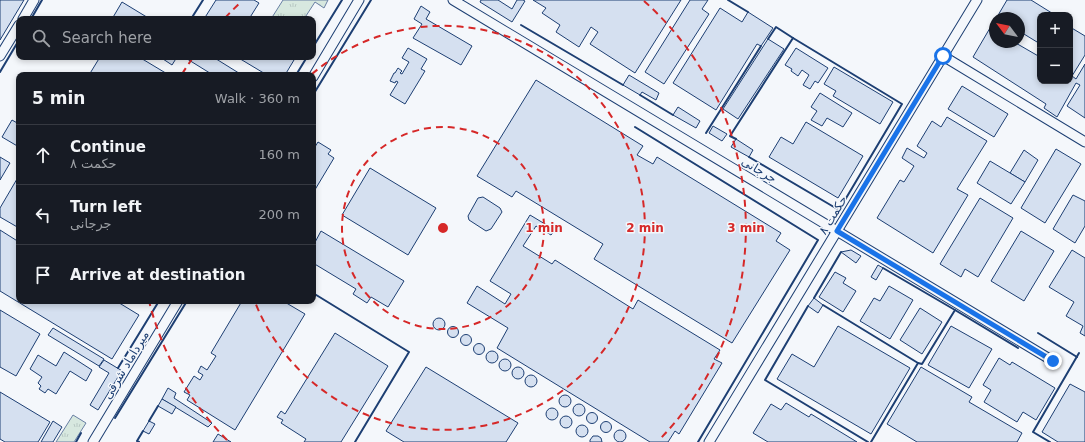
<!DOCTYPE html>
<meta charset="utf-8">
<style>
body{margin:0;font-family:"DejaVu Sans","Noto Sans Arabic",sans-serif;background:#20242c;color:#f1f3f6}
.controls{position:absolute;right:12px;top:12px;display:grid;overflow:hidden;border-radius:8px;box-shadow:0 2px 6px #0003}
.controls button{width:36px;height:36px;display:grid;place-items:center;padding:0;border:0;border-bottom:1px solid #363941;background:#171b24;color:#f1f3f6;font:20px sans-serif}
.compass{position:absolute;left:989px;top:12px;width:36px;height:36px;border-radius:50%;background:#171b24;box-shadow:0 2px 6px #0003;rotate:302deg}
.stop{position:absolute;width:12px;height:12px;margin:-9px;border:3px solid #1a73e8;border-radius:50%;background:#fff}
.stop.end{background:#1a73e8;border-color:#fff;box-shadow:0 1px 4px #0008}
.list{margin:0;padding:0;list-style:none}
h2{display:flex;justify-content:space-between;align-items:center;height:52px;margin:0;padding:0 16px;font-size:17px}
h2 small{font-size:13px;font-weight:400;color:#9ea1a6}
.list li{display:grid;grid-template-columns:26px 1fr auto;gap:12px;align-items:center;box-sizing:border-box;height:60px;padding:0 16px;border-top:1px solid #363941}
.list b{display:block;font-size:15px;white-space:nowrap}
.list p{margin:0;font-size:13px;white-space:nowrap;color:#9ea1a6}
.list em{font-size:13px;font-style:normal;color:#9ea1a6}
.icon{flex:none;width:22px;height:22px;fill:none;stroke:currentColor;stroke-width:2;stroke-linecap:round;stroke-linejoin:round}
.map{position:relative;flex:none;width:1085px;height:442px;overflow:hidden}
.search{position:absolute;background:#171b24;box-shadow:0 2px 6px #0003;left:16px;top:16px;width:300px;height:44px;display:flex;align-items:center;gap:10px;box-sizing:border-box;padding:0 14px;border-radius:8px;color:#9ea1a6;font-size:15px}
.panel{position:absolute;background:#171b24;box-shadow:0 2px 6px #0003;left:16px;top:72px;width:300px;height:232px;border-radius:8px}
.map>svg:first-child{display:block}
</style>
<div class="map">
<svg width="1085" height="442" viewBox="0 0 1085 442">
<defs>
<pattern id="grass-tufts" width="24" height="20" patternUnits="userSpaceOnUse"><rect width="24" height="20" fill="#d7e8df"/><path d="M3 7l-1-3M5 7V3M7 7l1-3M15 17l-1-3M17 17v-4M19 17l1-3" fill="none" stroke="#b8c8c3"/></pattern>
</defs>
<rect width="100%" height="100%" fill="#f4f7fb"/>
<g fill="url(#grass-tufts)" stroke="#687fa3">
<polygon points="283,0 328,0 324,8 315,2 304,19 271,19"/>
<polygon points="73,415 86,423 74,442 56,442"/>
</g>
<g fill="#d5e0f0" stroke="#1d3f73">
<polygon points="0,0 24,0 0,40"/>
<polygon points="216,0 254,0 259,3 249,19 204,19"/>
<polygon points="481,0 498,0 512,9 517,0 523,0 525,1 512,22 480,2"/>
<polygon points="533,0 681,0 635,73 590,44 598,32 591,27 579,47 556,32 560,25 542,13 546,8"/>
<polygon points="690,0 708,0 702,9 709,14 664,84 645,72"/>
<polygon points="1007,0 1031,0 1055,15 1040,15 1040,37 1037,42 1019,31 1019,18 997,17"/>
<polygon points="122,2 150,19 112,19"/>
<polygon points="421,6 430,12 426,19 472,46 461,65 413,38 422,24 414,19"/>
<polygon points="720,8 742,22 748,12 773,28 761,46 757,44 716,110 673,83"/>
<polygon points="1070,27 1085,36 1085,55 1072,76 1076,79 1085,64 1085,118 1067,106 1080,85 1076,83 1057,117 1044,108 1046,104 973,57 990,28 995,31 995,42 1014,42 1040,57 1040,81 1070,81"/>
<polygon points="768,39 784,49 738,119 723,109"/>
<polygon points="408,48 427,59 421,69 425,71 405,104 390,95 398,82 396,81 395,83 390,81 394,73 395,73 398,68 402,71 400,73 402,74 409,62 402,58"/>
<polygon points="796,48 828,68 818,83 815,81 810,89 803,85 809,75 802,70 798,76 791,71 792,69 785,65"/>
<polygon points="100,57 139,57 169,75 89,75"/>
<polygon points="160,57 177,57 172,65"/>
<polygon points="184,57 213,57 242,75 213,75"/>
<polygon points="237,57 289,57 294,60 285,75 267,75"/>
<polygon points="834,67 893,102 880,124 833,96 836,91 824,84"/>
<polygon points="629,75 659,93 656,100 642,92 640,95 623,85"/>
<polygon points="536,80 643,146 637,155 653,164 657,157 781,233 776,241 790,250 732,343 594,259 603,244 516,191 512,197 477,176"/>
<polygon points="962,86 1008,114 994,137 948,109"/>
<polygon points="820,93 852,113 843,127 827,118 822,126 811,120 817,111 811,107"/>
<polygon points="678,107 700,121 696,128 673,115"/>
<polygon points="947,117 987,141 957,189 968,195 933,253 877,218 900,180 904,182 914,166 902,158 907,148 924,158 927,153 917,146 932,121 941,127"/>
<polygon points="12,120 19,124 19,147 2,137"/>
<polygon points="806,122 863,156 838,198 769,157 781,137 793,144"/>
<polygon points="713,126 727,134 722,141 709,133"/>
<polygon points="736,139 753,150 749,157 731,147"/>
<polygon points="318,142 331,150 328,154 334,158 313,193 313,150"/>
<polygon points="1056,149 1081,164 1045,223 1021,208"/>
<polygon points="1024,150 1038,160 1025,182 1010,173"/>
<polygon points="0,157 10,163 0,180"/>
<polygon points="990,161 1025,182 1011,204 977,183"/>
<polygon points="370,168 436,208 408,255 342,215"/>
<polygon points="17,179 19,180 19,228 0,217 0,208"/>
<polygon points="1073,195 1085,201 1085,226 1075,243 1053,229"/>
<polygon points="483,197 500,208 502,212 491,229 486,231 469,220 468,216 478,198"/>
<polygon points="980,198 1013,218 978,277 965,269 961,277 940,264"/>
<polygon points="530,215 555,230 551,235 536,226 523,246 552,264 555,260 633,309 638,300 720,350 714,359 722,363 679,434 675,431 668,442 650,442 497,348 508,328 467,303 477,286 505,304 511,294 490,281"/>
<polygon points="0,230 19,242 19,301 116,301 139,315 112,359 0,291"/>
<polygon points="321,231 404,281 388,307 371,297 367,303 353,294 356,289 313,263 313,246"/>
<polygon points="1021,231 1054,251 1024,301 991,281"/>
<polygon points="851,250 861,256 856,263 841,252"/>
<polygon points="1072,250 1085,258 1085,336 1080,333 1083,326 1066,316 1074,302 1049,287"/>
<polygon points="878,265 883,268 876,280 871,277"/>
<polygon points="835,272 846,278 843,283 856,291 843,312 819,297"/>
<polygon points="889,286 913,300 890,339 860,321 874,298 880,301"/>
<polygon points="814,298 823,305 818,313 808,306"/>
<polygon points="242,301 283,301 305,314 235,430 187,400 190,395 184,392 194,376 200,380 203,375 198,372 201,366 207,370 216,356 211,353"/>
<polygon points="920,308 942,322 922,354 900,340"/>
<polygon points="0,310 40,334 16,376 0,367"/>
<circle cx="439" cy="324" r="6"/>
<polygon points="838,326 910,368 871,434 777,379 792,354 814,367"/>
<polygon points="951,326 992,349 969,388 928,365"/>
<circle cx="453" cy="332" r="5.5"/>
<polygon points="53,328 104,359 99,366 48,335"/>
<polygon points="335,333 388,366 341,442 304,442 306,439 281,423 283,420 277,417 281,411 285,414"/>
<circle cx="466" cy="340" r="5.5"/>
<circle cx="479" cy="349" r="5.5"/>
<circle cx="492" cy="357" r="6"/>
<polygon points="64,352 92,370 86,381 70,371 56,394 48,389 45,393 39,389 41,386 38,383 42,377 30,369 38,355 56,366"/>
<polygon points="999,358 1010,365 1012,362 1055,388 1036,420 1023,412 1017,422 984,402 991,390 983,385"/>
<circle cx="505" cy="365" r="6"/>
<polygon points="104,360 124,372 120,379 118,377 98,410 90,405 109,373 99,367"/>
<polygon points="426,367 518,423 506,442 404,442 386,431"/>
<polygon points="921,367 972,397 969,402 1022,433 1017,442 917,442 887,424"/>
<circle cx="518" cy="373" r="6"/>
<circle cx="531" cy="381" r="6"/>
<polygon points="1070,384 1085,392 1085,442 1058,442 1042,432"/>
<polygon points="168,388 176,393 174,398 212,423 208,427 162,399"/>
<polygon points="0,392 50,422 38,442 5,442 0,439"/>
<circle cx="565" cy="401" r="6"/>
<polygon points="162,399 176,407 172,414 158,406"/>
<polygon points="786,403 809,417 811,414 857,442 768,442 753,433 771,404 781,410"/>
<circle cx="579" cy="410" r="6"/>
<circle cx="552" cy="414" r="6"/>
<circle cx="592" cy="418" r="5.5"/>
<circle cx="566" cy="422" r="6"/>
<polygon points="53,421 62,427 53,442 41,442"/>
<polygon points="149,421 155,424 149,434 143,431"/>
<circle cx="606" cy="427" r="5.5"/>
<circle cx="582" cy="431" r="6"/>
<circle cx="620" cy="436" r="6"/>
<polygon points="218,434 231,442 213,442"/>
<polygon points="593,436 598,436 601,438 602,442 590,442 590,440"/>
</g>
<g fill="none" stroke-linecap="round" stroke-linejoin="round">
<g stroke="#1d3f73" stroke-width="11">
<g id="minor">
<polyline points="453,0 1053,361"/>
<polyline points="23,19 34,0"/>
<polyline points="0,56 19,25"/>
<polyline points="943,56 1085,142"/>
<polyline points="313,77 359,0"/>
<polyline points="93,442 178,301"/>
<polyline points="709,442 977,0"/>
</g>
</g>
<use href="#minor" stroke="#f4f7fb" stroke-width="9"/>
<g stroke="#1d3f73" stroke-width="2">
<polyline points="728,0 748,12"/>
<polyline points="31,19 42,0"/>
<polyline points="191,19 203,0"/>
<polyline points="521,25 623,85"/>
<polyline points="768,39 776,27 793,38"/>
<polyline points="313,47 342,0"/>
<polyline points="0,72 19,40"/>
<polyline points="296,75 307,57"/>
<polyline points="313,95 371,0"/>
<polyline points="640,95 673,115"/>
<polyline points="635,127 818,240 698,442"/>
<polyline points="706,133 761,46"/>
<polyline points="736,139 730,136 793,38 902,104 839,210 749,157"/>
<polyline points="883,268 955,310 922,364 918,363"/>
<polyline points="313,293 409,352 355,442"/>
<polyline points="814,298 841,252"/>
<polyline points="823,305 918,363 871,442"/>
<polyline points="808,306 765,380 868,442"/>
<polyline points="955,310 1018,348"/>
<polyline points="1038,333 1077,357"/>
<polyline points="118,368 159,301"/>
<polyline points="115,418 187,301"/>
<polyline points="149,421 158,406"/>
<polyline points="76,442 81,433"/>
<polyline points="139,442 137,441 143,431"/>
<polyline points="1050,442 1033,432 1079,353"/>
</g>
</g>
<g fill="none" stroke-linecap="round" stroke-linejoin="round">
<polyline stroke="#1a73e8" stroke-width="5" points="943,56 837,231 1053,361"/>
</g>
<g fill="none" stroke="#d62828" stroke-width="2" stroke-dasharray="7 5">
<circle cx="443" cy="228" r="101"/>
<path d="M312 74A202 202 0 1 1 255 302"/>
<path d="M227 440A303 303 0 0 1 149 301M182 74A303 303 0 0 1 192 59M225 18A303 303 0 0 1 242 1M644 1A303 303 0 0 1 659 440"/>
</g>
<g text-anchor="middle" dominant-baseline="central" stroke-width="3" stroke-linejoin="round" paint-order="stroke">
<g font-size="12" fill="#1d3f73" stroke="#f4f7fb">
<text transform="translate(759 170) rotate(31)">جرجانی</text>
<text transform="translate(833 215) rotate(-59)">حکمت ۸</text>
<text transform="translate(126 365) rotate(-59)">میرداماد شرقی</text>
</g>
</g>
<circle cx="443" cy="228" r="6" fill="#d62828" stroke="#f4f7fb" stroke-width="2"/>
<g font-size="12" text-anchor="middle" font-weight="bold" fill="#d62828" stroke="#f4f7fb" stroke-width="3" stroke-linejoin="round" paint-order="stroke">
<text x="544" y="232">1 min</text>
<text x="645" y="232">2 min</text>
<text x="746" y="232">3 min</text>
</g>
</svg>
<div class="controls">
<button>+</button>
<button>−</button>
</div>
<svg class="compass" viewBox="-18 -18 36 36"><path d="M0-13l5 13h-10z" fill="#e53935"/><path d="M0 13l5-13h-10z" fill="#9ea1a6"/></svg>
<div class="stop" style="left:943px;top:56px"></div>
<div class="stop end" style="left:1053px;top:361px"></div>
<div class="search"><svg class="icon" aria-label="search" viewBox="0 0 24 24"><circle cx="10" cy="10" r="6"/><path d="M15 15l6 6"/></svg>Search here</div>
<section class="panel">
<h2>5 min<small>Walk · 360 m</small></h2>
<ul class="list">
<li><svg class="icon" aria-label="ahead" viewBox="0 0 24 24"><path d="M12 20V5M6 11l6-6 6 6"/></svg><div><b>Continue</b><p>حکمت ۸</p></div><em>160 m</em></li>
<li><svg class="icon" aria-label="left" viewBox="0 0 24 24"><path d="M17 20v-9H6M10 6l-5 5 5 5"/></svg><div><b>Turn left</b><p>جرجانی</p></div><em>200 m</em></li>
<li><svg class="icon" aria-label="arrive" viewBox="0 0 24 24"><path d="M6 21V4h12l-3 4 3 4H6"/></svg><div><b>Arrive at destination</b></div></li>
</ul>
</section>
</div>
